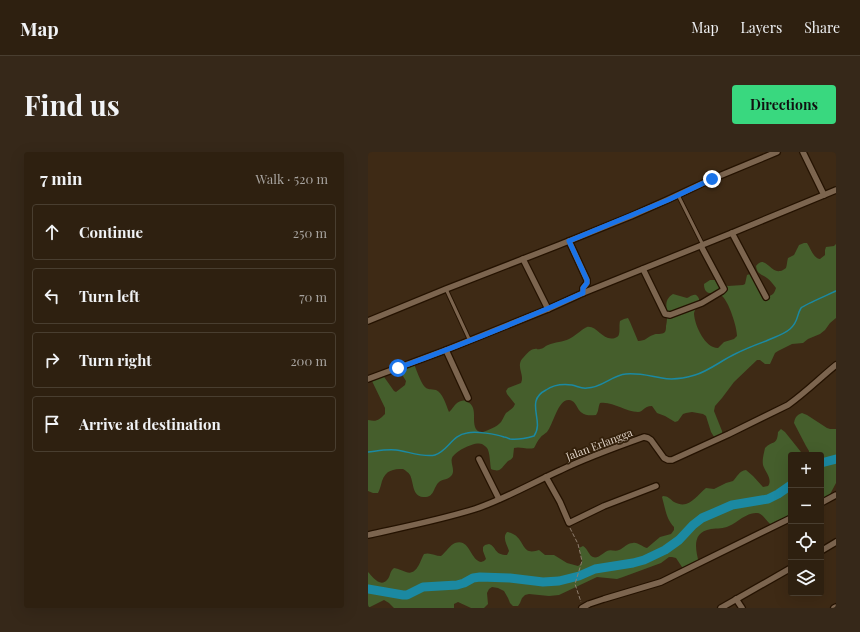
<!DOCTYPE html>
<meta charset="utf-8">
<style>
body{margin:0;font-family:"Playfair Display",serif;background:#362819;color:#f1f3f6}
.controls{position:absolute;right:12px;bottom:12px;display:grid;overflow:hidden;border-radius:4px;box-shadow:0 4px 16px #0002}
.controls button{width:36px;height:36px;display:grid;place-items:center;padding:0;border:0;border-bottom:1px solid #493e30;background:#2e2010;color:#f1f3f6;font:20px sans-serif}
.stop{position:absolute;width:12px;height:12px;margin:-9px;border:3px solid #1a73e8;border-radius:50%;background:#fff}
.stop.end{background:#1a73e8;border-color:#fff;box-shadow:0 1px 4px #0008}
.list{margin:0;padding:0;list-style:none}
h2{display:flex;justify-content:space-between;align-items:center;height:52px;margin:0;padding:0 16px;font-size:17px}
h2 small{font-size:13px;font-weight:400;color:#a7a39f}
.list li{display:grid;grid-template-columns:26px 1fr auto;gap:12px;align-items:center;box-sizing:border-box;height:56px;margin:0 8px 8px;padding:0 8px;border:1px solid #493e30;border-radius:4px}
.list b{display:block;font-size:15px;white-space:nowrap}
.list em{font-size:13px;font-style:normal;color:#a7a39f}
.icon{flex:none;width:22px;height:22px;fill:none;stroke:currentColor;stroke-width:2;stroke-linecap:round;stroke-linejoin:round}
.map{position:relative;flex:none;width:468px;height:456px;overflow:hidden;border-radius:4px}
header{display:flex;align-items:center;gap:24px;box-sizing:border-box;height:56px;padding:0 20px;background:#2e2010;border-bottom:1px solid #493e30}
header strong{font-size:19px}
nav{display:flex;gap:22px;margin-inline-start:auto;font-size:14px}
.intro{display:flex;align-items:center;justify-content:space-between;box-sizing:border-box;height:96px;padding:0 24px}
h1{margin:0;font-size:28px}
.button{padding:10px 18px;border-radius:4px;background:#39d87f;color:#111;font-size:14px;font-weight:700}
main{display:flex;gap:24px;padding:0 24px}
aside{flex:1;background:#2e2010;border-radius:4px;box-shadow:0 4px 16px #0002}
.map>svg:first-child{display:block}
</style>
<header>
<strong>Map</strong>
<nav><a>Map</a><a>Layers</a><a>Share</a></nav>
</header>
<div class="intro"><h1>Find us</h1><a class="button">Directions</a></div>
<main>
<aside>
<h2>7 min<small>Walk · 520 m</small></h2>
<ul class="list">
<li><svg class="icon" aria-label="ahead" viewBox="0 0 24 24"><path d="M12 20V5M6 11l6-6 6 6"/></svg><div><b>Continue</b></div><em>250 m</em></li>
<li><svg class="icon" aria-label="left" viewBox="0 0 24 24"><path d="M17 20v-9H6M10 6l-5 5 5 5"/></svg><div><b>Turn left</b></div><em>70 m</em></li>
<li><svg class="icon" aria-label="right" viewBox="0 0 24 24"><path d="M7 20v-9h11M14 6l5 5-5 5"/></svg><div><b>Turn right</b></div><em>200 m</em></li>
<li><svg class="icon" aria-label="arrive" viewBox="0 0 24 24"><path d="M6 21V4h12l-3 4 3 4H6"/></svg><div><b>Arrive at destination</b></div></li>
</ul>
</aside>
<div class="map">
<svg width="468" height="456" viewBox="0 0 468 456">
<rect width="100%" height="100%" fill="#3e2a15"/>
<g fill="#455e2c">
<path d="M 436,91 L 439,91 C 443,97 445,106 452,107 L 457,103 L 457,98 L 458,95 L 466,94 L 468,92 L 468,166 L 462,171 L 457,178 L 452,182 L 440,187 L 435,191 L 424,192 L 410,199 L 407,201 L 402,212 L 397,212 L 392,208 L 389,208 L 366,230 L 354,246 L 347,254 L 346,259 L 354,279 L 355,285 L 348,288 L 343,280 L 338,264 L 335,262 L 324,260 L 318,261 L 315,262 L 310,269 L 307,270 L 297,264 L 289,261 L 284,254 C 275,254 276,260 270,260 C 257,260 245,249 232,251 C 230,255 231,259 228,263 C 206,266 212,249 201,248 C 190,247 185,273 179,280 C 177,282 174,283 172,286 C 169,289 168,293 166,296 C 159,298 152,294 146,296 L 145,305 C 144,307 142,308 140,309 C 133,316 133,321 123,317 C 122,312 122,300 119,296 C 118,295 116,293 114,292 C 107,289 87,299 84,306 C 82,311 88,319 83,324 C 80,328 73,327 70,331 C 65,337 66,346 55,345 C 44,344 46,331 42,323 C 40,320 38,319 35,317 C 25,317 18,318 14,329 C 13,333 12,337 10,341 L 5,341 L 0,339 L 0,268 C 9,270 11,268 17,262 L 17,256 L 3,227 L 14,222 L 26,239 L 28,240 L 37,233 L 38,229 L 30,216 L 45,210 C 48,216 52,229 56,234 C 59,238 63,237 68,238 C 75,241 78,253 81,260 C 84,258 86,253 89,251 C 92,249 95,248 98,249 C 110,254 104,266 107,275 C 108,278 110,279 113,281 C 120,278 129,275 133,270 C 135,267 136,264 138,261 C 142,258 145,257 147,252 L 139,242 L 138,239 L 140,236 L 153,231 C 157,223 148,215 154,207 C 157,204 161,198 166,197 C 172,196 166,198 172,197 C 175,197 177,194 180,193 C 187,190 195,190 201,187 C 207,184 214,177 219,175 C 229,173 235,190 247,186 C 249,185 251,184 251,182 C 252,179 251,173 252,169 L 256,167 L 260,166 L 262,170 L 270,189 C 278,189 279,185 285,183 C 288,181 294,183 297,180 C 298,178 298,176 298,174 C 299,170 299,166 299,161 C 298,153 297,147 305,142 L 319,146 C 322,145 327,140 330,145 C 334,150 326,157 326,162 C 327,174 337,196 350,196 L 356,190 L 366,187 L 369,184 C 369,175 361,150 354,144 C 348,139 336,146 336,132 L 342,128 L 347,128 L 360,134 L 375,133 L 377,132 L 379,123 L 385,121 L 397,145 C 403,144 406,143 408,136 C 405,132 403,129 399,126 C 393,122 389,122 388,114 C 397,102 402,121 412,119 C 414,119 416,117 418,116 C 419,113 419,109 420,106 L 426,103 L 431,93 Z"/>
<path d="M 434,261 L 439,263 L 459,276 L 462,277 L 468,277 L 468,331 L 459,348 L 453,351 L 453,303 L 423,303 L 423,366 L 405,374 C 399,371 395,361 389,361 C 379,360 370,370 361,374 C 355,377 350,376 343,377 C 324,380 327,396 331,411 L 316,418 L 308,406 L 304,405 L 301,405 L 293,411 L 255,425 L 249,427 L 229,425 L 191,443 L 181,444 L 161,442 L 157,443 L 154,446 L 152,451 L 150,454 L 145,454 L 142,451 L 140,446 L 136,439 L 130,436 L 124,435 L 121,437 L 119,441 L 120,452 L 116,456 L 103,456 L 90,450 L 86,452 L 86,456 L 26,456 L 21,451 L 16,448 L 0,456 L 0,420 C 4,424 12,436 19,428 C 23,424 21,420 26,416 C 31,417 33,418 38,420 C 49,424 52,409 56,402 C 62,400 67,404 73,404 C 78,400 82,393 87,391 C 102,386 102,408 113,410 L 116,409 L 118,407 L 115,399 L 115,395 L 117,393 L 121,392 C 128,394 126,402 137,403 L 139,403 L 141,399 C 139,392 134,386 139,380 C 154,382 153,396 161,399 C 164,400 168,399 171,398 L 177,403 L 186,403 L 199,411 L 210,414 L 214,411 L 214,409 L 211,396 L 215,394 C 220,397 221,404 225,405 C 230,407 235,401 239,399 C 243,397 247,400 251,398 C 256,396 259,391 265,391 C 270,390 274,395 279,396 L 292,385 L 303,382 L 306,378 L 306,375 C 298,367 297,355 294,345 L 295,344 C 300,344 302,347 306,350 C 321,358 328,344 338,336 L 346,337 L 358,331 L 365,329 C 369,325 371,319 378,318 L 385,324 L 395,335 L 400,334 C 405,327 397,320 395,313 C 394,307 396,301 397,296 C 405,288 409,294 410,280 L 413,277 L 417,280 L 433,300 C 436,302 438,302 441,301 L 441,299 L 438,294 L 426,271 C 427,265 429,263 434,261 Z"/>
</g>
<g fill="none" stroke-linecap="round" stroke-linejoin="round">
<path stroke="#1b89a2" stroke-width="1.5" d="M 0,300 C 9,299 18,297 28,298 C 38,299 57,306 67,303 C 80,299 84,283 99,281 C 108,279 128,282 136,285 C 138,285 140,286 142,287 C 149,288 159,286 166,284 C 177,269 156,249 178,238 C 185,233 196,232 204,233 C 209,234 214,237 219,236 C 234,236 244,223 258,222 C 272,221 281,224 294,226 C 304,228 317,226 327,223 C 341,219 354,208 367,202 C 377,197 387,193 398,189 C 406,185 415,183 422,177 C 431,169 428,164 433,156 C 436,153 462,142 468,139"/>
<g stroke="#1b89a2" stroke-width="9">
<polyline points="453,311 468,307"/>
<polyline points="0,437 35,443 39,443 55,435 89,433 96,431 105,426 112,425 142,426 175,430 191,429 211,424 227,417 265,411 276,408 297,398 311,388 325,373 334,366 364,353 400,347 410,342 423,333"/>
</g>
<g stroke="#241200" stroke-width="5">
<g id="lane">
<polyline points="310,43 335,93"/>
<polyline points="78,137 102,189"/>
</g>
</g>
<g stroke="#241200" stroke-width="8">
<g id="street">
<polyline points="435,0 456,43"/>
<polyline points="364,81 398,145"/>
<polyline points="201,89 219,128 219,131 215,136 215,141"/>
<polyline points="155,107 180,157"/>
<polyline points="275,117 297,162 302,163 334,151 354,139 356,137 333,94"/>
<polyline points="0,169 78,137 191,93 263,64 299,48 344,27 409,0"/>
<polyline points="78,198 100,246"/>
<polyline points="0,227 78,198 180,157 215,141 364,81 468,38"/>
<polyline points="111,307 131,347"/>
<polyline points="178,325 192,350 201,371 236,354 288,334"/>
<polyline points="453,351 468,343"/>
<path d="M 0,383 C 36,375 72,368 107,357 C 137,347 164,331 193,318 C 220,305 248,295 276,285 L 280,286 L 283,288 L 296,306 L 300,308 L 304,308 L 361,282 L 420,253 C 437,241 452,226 468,213"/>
<polyline points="453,399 468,390"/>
<polyline points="368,447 374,456"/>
<polyline points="214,456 221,452 236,447 293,430 423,366"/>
<polyline points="353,456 423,416"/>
<polyline points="466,456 468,455"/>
</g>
</g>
<polyline stroke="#8e7d6d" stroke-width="1" stroke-dasharray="4 2" stroke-linecap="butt" points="202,376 210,392 214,409 207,432 213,450"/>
<use href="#lane" stroke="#7c654f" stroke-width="3"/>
<use href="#street" stroke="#7c654f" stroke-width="5.5"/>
</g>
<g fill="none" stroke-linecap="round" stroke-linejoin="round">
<path stroke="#1a73e8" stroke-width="5" d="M 30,216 C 93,193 155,168 215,141 L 215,136 L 219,131 L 219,128 L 201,89 L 300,48 L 344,27"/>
</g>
<g text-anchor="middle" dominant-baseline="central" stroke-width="3.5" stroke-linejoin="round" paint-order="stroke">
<g font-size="11" fill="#dfd2c6" stroke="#33200b">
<text transform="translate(231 292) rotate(-21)">Jalan Erlangga</text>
</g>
</g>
</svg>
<div class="controls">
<button>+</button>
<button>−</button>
<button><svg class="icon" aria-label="locate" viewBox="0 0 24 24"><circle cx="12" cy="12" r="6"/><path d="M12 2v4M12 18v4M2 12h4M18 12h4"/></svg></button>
<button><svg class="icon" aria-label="layers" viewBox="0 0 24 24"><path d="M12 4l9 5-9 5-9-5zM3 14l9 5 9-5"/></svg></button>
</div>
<div class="stop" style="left:30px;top:216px"></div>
<div class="stop end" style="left:344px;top:27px"></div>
</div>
</main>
